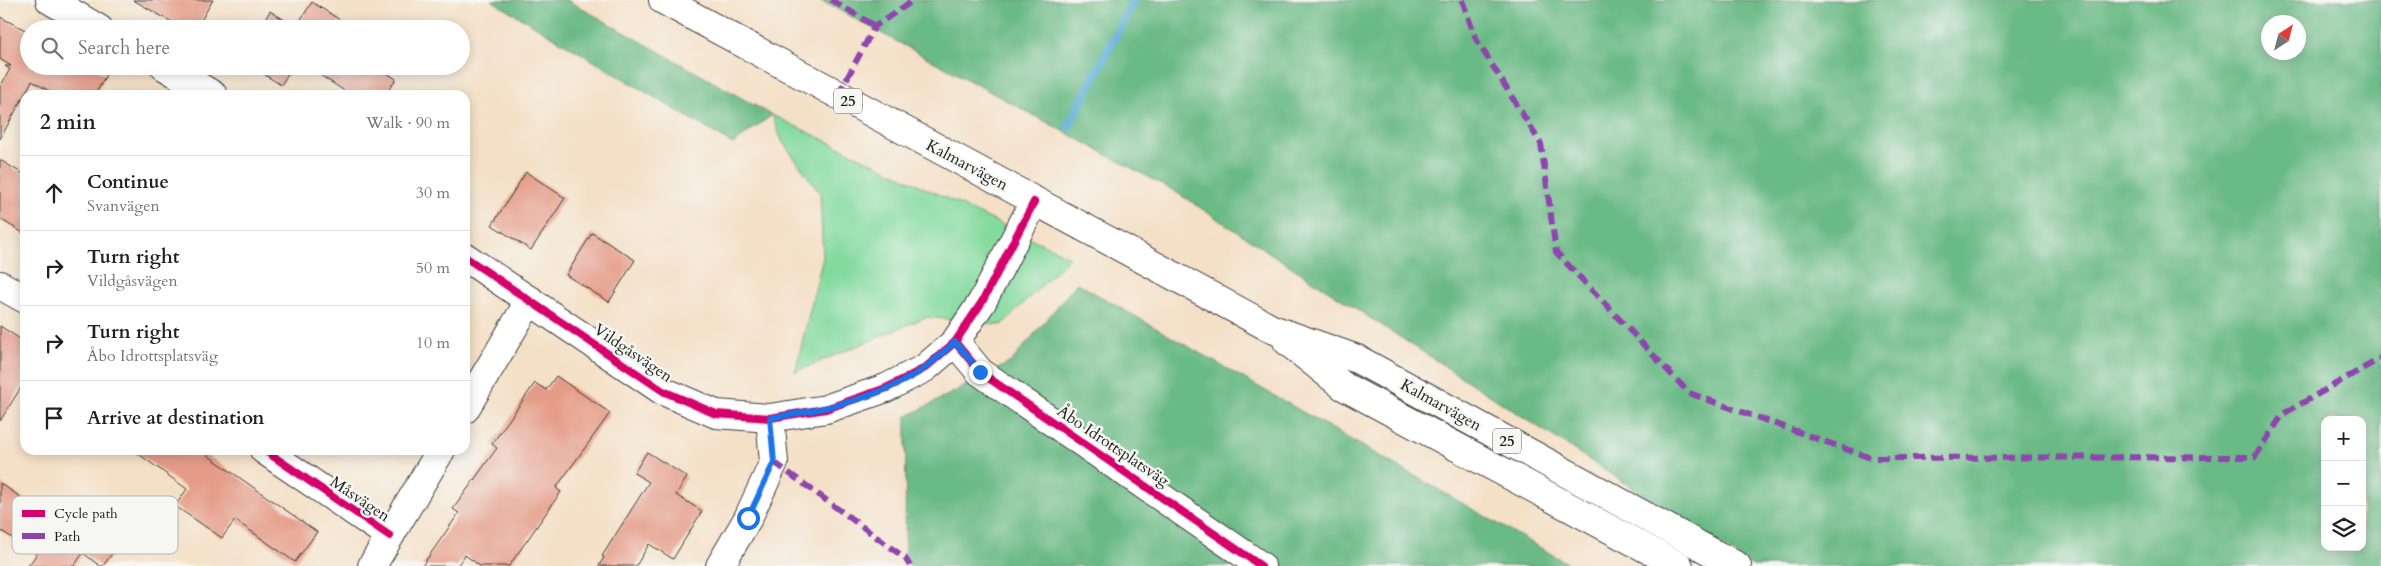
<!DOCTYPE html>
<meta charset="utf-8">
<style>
body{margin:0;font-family:Cardo,serif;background:#f6f6f6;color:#202124}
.controls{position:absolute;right:15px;bottom:15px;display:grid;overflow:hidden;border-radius:10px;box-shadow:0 2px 12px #0003}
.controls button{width:45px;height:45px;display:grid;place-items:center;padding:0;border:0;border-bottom:1px solid #e0e0e0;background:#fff;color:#202124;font:25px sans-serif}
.compass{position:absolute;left:2261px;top:15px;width:45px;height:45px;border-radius:50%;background:#fff;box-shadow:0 2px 12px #0003;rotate:36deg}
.stop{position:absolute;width:15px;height:15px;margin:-11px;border:4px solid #1a73e8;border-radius:50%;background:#fff}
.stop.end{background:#1a73e8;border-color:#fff;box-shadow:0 1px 5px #0008}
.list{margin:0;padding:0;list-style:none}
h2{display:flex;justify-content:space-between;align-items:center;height:65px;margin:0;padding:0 20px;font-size:21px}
h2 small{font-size:16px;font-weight:400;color:#757577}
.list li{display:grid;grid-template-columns:32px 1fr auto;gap:15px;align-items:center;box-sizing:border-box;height:75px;padding:0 20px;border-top:1px solid #e0e0e0}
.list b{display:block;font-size:19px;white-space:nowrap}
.list p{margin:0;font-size:16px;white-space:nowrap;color:#757577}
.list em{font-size:16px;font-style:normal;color:#757577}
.icon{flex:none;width:28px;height:28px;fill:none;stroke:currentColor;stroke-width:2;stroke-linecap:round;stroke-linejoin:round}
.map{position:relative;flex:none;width:2381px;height:566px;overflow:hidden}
.search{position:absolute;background:#fff;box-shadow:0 2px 12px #0003;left:20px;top:20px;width:450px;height:55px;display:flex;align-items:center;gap:12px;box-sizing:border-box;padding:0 18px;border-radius:28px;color:#757577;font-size:19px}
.panel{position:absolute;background:#fff;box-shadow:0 2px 12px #0003;left:20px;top:90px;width:450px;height:365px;border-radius:15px}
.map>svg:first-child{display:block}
</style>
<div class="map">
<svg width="2381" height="566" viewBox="0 0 2381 566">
<rect width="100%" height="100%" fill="#f6f6f2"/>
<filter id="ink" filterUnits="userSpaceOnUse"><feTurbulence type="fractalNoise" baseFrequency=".02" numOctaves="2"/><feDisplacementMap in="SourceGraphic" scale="10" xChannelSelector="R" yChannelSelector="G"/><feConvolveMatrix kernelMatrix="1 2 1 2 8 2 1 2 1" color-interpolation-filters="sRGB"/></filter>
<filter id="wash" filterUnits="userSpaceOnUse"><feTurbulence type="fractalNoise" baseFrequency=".0096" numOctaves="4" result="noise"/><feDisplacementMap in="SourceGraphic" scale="20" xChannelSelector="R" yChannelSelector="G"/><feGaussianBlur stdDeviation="1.12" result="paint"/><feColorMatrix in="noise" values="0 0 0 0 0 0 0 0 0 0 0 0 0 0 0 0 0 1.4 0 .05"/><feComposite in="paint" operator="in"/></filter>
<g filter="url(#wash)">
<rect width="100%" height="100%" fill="#f4e0c6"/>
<polygon fill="#83da9e" stroke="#507b5d" points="772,115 1070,257 1002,325 926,317 795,372 823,257 820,193 782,141"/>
<g fill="#6aba85" stroke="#436b50" fill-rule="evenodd">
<polygon points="491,0 567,0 772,115 733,144"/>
<path d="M 820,0 L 2381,0 L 2381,566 L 1753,566 L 1176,192 ZM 2268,22 L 2298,22 L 2298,52 L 2268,52 ZM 2325,420 L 2362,420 L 2362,547 L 2325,547 Z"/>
<polygon points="1077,283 1572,566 910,566 905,558 906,417 1011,362"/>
</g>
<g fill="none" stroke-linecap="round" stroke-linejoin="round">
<polyline stroke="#5bafd7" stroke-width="9" points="1068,127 1134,0"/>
</g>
<g id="blocks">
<g fill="#e59b87">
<polygon points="133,0 213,0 196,29 184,29"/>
<polygon points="312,2 340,20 334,29 259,29 270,11 296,27"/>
<polygon points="0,17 29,32 29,66 91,66 106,75 95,95 56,95 32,81 0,139 0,87 10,69 5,66 11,66 0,59"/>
<polygon points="251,66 293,66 281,85"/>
<polygon points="306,66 376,66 396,79 385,95 351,95"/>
<polygon points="0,160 25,175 25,234 0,219"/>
<polygon points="526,172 565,198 531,250 492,225"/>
<polygon points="592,233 635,260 609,302 566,275"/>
<polygon points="0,326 25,342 25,381 0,421"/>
<polygon points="556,376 610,413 556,488 561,492 509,566 480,566 465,555 457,566 422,566 459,513 453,509 497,448 492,444 535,383 546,390"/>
<polygon points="133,450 200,450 317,532 295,562 235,520 222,538 175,506 187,489"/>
<polygon points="647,452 687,477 676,495 702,511 673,559 649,544 636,566 599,566 604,557 602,556 649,482 634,473"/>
<polygon points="0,483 83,540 93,526 119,544 103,566 100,566 83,553 74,566 28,566 37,554 0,530"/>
</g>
</g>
</g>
<g filter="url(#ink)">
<use href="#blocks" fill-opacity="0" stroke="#3c3936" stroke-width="1"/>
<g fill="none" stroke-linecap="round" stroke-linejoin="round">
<g stroke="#3c3936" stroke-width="30">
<g id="minor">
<polyline points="50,0 99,29"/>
<polyline points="164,66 213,95"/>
<polyline points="465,257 663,391 716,414 770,418 826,409 886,388 925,368 955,342 982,302 1034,202"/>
<polyline points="0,285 25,299"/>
<polyline points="955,342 980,372 1261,566"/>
<polyline points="465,409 530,300"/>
<polyline points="264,450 390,536"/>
<polyline points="372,566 441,450"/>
<polyline points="720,566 748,518 774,462 770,418"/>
</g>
</g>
<g stroke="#3c3936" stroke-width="30">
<g id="trunk">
<polyline points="663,0 1272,329 1357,359 1737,566"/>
<polyline points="1287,341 1343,386 1679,566"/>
</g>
</g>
<use href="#minor" stroke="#fff" stroke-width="28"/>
<use href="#trunk" stroke="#fff" stroke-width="28"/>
<g stroke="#8e44ad" stroke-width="6" stroke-dasharray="12 6" stroke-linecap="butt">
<polyline points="831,0 875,26"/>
<polyline points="1462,0 1476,39 1541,144 1556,252 1689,393 1871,458 2255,457 2283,414 2381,358"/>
<polyline points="838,95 875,26 914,0"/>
<polyline points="774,462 905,558 910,566"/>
</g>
<g stroke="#f6f6f2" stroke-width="11">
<g id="cycleway">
<polyline points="465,257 663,391 716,414 770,418 826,409 886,388 925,368 955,342 982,302 1034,202"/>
<polyline points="955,342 980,372 1261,566"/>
<polyline points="264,450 390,536"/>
</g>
</g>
<use href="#cycleway" stroke="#d6006c" stroke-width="8"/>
</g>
</g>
<g fill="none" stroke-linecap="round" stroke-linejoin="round" filter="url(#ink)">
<path stroke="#1a73e8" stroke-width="6" d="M 748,518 L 774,462 L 770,418 C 820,410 884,398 926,367 C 936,359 946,350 955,342 L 980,372"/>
</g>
<g text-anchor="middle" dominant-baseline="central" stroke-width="5" stroke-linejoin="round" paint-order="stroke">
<g fill="#f6f6f2" stroke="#5d5d5c" stroke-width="1">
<rect x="834" y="88.5" width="28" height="25" rx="4"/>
<rect x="1493" y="428.5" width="28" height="25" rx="4"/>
</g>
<g font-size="15" font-weight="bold" fill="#1c1c1c">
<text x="848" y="101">25</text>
<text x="1507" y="441">25</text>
</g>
<g font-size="16" fill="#1c1c1c" stroke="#f6f6f2">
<text transform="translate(967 165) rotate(28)">Kalmarvägen</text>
<text transform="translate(633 353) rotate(34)">Vildgåsvägen</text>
<text transform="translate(1441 405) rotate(29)">Kalmarvägen</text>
<text transform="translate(1113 446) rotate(34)">Åbo Idrottsplatsväg</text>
<text transform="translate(360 499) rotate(34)">Måsvägen</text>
</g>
</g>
<rect x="12" y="496" width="166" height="58" rx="8" fill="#f6f6f2" stroke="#b5b5b2" stroke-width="1"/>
<rect x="22" y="510" width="23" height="7" fill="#d6006c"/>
<rect x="22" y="533" width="23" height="6" fill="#8e44ad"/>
<g font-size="14" fill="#1c1c1c">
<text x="54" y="518">Cycle path</text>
<text x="54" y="541">Path</text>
</g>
</svg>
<div class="controls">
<button>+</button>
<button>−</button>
<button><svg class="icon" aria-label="layers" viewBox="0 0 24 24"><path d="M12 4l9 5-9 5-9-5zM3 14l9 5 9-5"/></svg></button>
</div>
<svg class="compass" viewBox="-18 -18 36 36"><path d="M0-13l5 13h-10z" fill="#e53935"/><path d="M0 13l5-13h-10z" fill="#757577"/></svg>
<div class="stop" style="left:748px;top:518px"></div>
<div class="stop end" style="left:980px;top:372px"></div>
<div class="search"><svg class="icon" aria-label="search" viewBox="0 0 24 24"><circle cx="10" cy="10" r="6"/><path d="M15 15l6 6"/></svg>Search here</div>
<section class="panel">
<h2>2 min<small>Walk · 90 m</small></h2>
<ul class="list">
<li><svg class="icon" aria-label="ahead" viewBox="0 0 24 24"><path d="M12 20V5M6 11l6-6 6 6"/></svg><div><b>Continue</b><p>Svanvägen</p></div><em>30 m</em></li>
<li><svg class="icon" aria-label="right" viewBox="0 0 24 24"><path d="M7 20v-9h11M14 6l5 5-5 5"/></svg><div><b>Turn right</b><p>Vildgåsvägen</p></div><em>50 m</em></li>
<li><svg class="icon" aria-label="right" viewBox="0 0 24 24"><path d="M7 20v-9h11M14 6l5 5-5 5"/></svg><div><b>Turn right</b><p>Åbo Idrottsplatsväg</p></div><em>10 m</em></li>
<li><svg class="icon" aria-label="arrive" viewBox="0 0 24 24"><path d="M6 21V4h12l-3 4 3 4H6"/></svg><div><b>Arrive at destination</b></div></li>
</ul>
</section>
</div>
